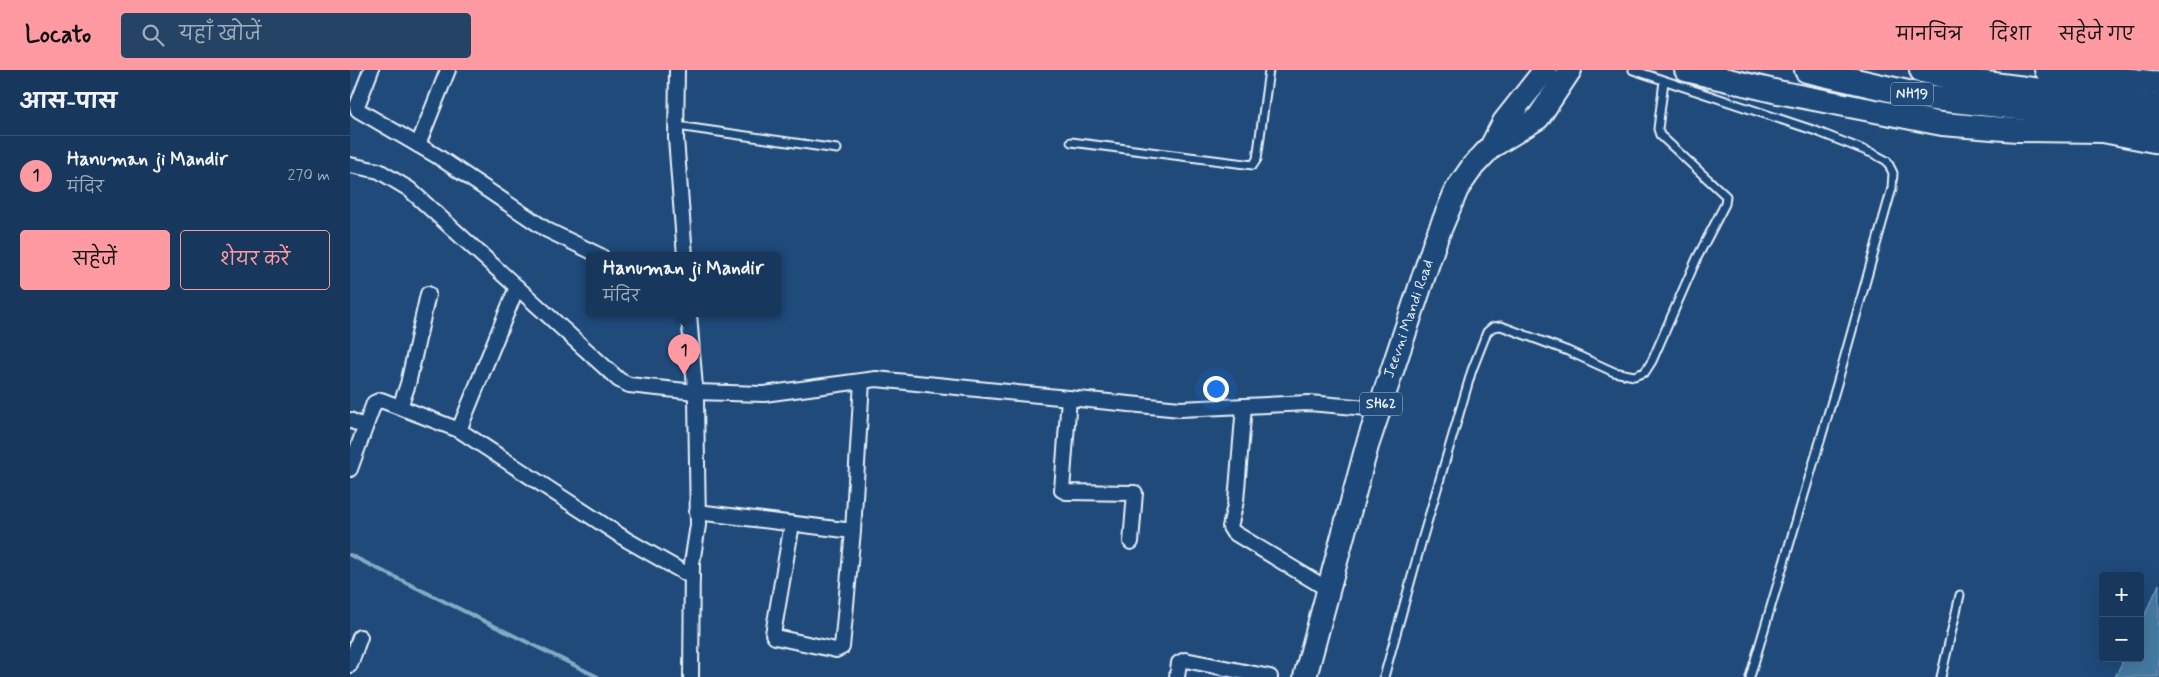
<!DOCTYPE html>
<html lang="hi">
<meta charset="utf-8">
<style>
body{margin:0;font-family:Mynerve,"Playpen Sans Deva",sans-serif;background:#244365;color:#f1f3f6}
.controls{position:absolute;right:15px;bottom:15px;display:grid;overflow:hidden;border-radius:5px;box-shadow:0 5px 20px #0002}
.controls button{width:45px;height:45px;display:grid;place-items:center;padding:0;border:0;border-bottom:1px solid #365272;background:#17385c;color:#f1f3f6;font:25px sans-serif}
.you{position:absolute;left:865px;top:318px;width:18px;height:18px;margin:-12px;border:4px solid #fff;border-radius:50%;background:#1a73e8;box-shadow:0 0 0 8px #1a73e833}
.badge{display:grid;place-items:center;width:32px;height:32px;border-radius:50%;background:#ff9aa2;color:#111;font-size:16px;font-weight:700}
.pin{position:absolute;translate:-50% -41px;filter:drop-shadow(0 1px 2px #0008)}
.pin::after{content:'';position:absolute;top:26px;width:18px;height:15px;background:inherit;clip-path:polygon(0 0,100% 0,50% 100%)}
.popup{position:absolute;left:236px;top:182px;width:195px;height:65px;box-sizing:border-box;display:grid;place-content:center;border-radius:5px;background:#17385c;filter:drop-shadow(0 1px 4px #0005);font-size:16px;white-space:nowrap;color:#9eacbb}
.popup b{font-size:19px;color:#f1f3f6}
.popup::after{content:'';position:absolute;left:50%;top:100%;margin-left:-10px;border:10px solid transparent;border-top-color:#17385c}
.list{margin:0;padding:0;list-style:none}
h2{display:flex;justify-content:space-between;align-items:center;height:65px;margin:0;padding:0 20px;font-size:21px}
h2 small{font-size:16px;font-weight:400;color:#9eacbb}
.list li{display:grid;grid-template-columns:32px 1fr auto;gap:15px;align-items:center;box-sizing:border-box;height:80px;padding:0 20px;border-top:1px solid #365272}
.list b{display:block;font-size:19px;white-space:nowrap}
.list p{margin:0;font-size:16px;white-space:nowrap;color:#9eacbb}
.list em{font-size:16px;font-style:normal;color:#9eacbb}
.actions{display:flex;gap:10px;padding:15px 20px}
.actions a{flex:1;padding:11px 0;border:1px solid #ff9aa2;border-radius:5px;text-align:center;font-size:18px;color:#ff9aa2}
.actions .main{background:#ff9aa2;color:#111}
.icon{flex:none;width:28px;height:28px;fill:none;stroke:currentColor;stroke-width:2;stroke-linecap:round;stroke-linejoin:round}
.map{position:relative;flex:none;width:1809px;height:607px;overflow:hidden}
header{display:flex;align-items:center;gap:30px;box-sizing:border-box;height:70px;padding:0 25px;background:#ff9aa2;color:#111}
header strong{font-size:24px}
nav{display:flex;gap:28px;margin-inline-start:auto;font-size:18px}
.search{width:350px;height:45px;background:#244365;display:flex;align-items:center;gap:12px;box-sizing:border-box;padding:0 18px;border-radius:5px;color:#9eacbb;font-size:19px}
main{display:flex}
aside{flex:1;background:#17385c}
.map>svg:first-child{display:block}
</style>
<header>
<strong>Locato</strong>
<div class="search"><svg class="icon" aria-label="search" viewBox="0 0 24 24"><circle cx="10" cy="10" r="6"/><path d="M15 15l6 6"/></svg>यहाँ खोजें</div>
<nav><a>मानचित्र</a><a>दिशा</a><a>सहेजे गए</a></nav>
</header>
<main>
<aside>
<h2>आस-पास<small></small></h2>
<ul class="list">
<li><span class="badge">1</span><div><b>Hanuman ji Mandir</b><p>मंदिर</p></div><em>270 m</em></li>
</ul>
<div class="actions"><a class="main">सहेजें</a><a>शेयर करें</a></div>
</aside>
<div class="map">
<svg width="1809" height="607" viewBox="0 0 1809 607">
<rect width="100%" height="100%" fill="#1f4a7a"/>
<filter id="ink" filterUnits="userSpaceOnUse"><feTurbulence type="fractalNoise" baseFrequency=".02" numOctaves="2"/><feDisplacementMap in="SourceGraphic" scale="10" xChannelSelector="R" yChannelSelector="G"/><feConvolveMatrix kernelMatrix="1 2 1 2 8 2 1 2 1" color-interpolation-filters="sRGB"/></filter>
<g filter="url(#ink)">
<polygon fill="#447aa1" stroke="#86aac4" points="1809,514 1809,607 1765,607 1774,588 1790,588 1790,555"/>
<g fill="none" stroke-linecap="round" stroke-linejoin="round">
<polyline stroke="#86aac4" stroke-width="4" points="0,485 248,607"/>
<g stroke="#e8f1f8" stroke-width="11">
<g id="service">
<polyline points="1283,0 1466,61 1524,84 1537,91 1543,103 1542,118 1487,314 1400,607"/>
<polyline points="327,56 487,79"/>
<polyline points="721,72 903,95 907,89 919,0"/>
<polyline points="1034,607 1072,470 1122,300 1137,262 1143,257 1151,256 1218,281 1264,302 1284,306 1295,302 1302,291 1347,188 1375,134 1376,126 1310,65 1308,59 1314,11"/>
<polyline points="1591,607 1610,525"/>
</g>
</g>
<g stroke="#e8f1f8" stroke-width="18">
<g id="minor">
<polyline points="21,0 7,36 8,40 87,86 197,160 251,186"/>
<polyline points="327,0 326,68 335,186"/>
<polyline points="68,75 98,0"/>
<polyline points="0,95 29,101 59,119 269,310 279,315 345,322 414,324 526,309 830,339 959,333 1029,339"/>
<polyline points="339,244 346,330 348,455 342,493 341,607"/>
<polyline points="719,328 712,420 716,422 785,423 781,472"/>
<polyline points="894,336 886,431 880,457 883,462 979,520"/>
<polyline points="50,337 58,314 78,224"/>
<polyline points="0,350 15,357"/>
<polyline points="109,360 167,217"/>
<polyline points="0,399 24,333 31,330 109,360 277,470 342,507"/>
<polyline points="347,442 503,461 512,311"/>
<polyline points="442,454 423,564 425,567 486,580 492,577 503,461"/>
<polyline points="0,595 10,567"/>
<polyline points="827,607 829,593 835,590 920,607"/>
</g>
</g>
<g stroke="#e8f1f8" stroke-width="26">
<g id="primary">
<polyline points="1336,0 1428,22 1592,54 1667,60 1753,61 1809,72"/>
<polyline points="1696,0 1809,13"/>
<polyline points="1141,77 1154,52 1195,0"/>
<polyline points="955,607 1017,376 1086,169 1107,119 1123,96 1141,77 1188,48 1220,0"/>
</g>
</g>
<g stroke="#e8f1f8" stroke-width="28">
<g id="trunk">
<polyline points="1457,0 1575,27 1779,49 1809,54"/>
<polyline points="1572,0 1628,13 1809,36"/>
</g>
</g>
<use href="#service" stroke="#1f4a7a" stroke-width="7"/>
<use href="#minor" stroke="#1f4a7a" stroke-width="14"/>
<use href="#primary" stroke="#1f4a7a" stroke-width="22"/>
<use href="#trunk" stroke="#1f4a7a" stroke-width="24"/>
</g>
</g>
<g text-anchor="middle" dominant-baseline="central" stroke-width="4" stroke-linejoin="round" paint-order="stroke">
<g fill="#1f4a7a" stroke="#acbfd2" stroke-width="1">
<rect x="1541" y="12.5" width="42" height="23" rx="4"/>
<rect x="1010" y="322.5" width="42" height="23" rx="4"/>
</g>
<g font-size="14" font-weight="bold" fill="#e8f1f8">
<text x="1562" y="24">NH19</text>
<text x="1031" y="334">SH62</text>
</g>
<g font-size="15" fill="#e8f1f8" stroke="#1f4a7a">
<text transform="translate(1059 249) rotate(-71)">Jeevni Mandi Road</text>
</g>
</g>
</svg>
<div class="controls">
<button>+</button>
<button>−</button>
</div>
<div class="you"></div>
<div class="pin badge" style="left:334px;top:305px">1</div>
<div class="popup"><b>Hanuman ji Mandir</b>मंदिर</div>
</div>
</main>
